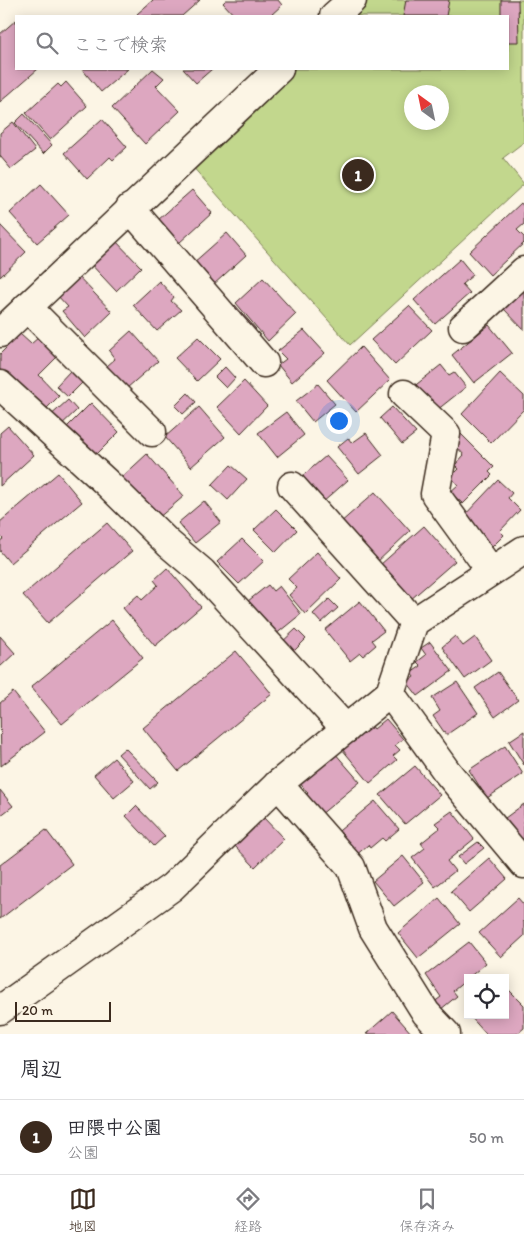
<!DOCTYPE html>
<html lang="ja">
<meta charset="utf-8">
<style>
body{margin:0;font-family:Itim,"Klee One",sans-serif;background:#f2f2f3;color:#2b2b33}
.controls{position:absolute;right:15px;bottom:15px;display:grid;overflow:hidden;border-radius:0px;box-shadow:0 2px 12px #0003}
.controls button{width:45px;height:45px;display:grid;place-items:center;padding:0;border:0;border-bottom:1px solid #e1e1e2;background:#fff;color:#2b2b33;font:25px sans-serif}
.compass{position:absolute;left:404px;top:85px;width:45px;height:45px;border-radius:50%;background:#fff;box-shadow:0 2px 12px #0003;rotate:327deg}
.scale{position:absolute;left:15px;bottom:12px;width:96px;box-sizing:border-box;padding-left:5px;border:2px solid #3b2a1e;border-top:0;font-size:14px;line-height:18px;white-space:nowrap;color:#3b2a1e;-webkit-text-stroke:4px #fcf5e5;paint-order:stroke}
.you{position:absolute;left:338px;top:420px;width:18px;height:18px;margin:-12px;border:4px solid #fff;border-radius:50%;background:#1a73e8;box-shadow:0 0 0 8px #1a73e833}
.badge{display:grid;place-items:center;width:32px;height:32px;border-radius:50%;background:#3b2a1e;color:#fff;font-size:16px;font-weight:700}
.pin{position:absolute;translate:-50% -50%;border:2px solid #fff;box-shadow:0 1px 5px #0006}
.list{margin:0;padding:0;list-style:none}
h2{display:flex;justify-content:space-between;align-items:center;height:65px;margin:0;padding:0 20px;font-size:21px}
h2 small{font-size:16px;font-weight:400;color:#7c7c81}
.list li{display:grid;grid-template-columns:32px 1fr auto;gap:15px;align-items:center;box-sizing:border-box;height:75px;padding:0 20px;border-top:1px solid #e1e1e2}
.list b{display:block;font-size:19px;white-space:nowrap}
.list p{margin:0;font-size:16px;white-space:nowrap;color:#7c7c81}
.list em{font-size:16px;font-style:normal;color:#7c7c81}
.icon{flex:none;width:28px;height:28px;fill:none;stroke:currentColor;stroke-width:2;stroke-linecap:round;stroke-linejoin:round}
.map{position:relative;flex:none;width:524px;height:1034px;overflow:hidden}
.search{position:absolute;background:#fff;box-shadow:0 2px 12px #0003;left:15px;right:15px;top:15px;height:55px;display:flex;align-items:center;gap:12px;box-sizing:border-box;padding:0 18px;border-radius:0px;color:#7c7c81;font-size:19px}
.sheet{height:140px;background:#fff}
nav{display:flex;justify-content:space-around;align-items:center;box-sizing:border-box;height:70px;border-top:1px solid #e1e1e2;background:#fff;font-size:14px;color:#7c7c81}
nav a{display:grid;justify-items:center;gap:2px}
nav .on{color:#3b2a1e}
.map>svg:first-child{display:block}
</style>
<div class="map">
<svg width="524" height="1034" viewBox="0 0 524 1034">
<rect width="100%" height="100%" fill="#fcf5e5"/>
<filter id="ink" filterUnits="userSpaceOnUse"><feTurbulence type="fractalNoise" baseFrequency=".02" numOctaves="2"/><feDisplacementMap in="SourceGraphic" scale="10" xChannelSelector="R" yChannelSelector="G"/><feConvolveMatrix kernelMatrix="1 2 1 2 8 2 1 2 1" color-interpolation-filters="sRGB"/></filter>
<g filter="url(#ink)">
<path fill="#c2d78d" stroke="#7e8056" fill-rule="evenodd" d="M 360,0 L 524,0 L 524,142 L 503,158 L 524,184 L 350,345 L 191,165 L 290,69 L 508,69 L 508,16 L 344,16 ZM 412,92 L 442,92 L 442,122 L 412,122 Z"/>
<g fill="#dda7c0" stroke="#3b2a1e">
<polygon points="153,0 200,0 182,16 139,16 137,14"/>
<polygon points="226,0 278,0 282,5 270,16 235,16 223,3"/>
<polygon points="406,0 449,0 446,16 403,16"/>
<polygon points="501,0 518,0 519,42 508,42 508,16 501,16"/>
<polygon points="16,20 16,69 38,69 0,102 0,34"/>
<polygon points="82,69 128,69 101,92"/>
<polygon points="153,69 164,78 156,86 180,111 145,144 112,108"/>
<polygon points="183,69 212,69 196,83"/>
<polygon points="66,82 87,106 50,140 26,113 58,84 61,87"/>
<polygon points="24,114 52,145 43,154 15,123"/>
<polygon points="102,119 127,147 113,160 110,157 87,179 64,153"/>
<polygon points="13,122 35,150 11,169 0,156 0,133"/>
<polygon points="41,184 69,215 37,243 10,213"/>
<polygon points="192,190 212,213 179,243 158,220"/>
<polygon points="521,203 524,207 524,224 517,230 524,237 524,243 490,275 469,252"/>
<polygon points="0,225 26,252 0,277"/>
<polygon points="227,233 246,255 212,286 192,264"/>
<polygon points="112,237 141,267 116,291 87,260"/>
<polygon points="460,259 473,275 462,284 470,293 435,324 414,300"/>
<polygon points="77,275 112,312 85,338 62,311 68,307 56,294"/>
<polygon points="263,278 296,314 268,341 236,303"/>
<polygon points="159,281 174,297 171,301 181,310 157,331 133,305"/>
<polygon points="524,290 524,330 504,309"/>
<polygon points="235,305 256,329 250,334 229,310"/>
<polygon points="409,306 432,330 395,365 371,340"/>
<polygon points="489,325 512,353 474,383 452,355"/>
<polygon points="304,330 325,353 292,382 278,365 286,359 278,351"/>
<polygon points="131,331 158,361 127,388 107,366 115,359 109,351"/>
<polygon points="20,334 31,344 39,337 58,356 39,375 59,396 41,414 0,373 0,354"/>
<polygon points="198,337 220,359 197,381 175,358"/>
<polygon points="361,347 390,380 356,412 327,380"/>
<polygon points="441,365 449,375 454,372 466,387 432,414 412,388"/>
<polygon points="225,367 235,378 226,388 215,377"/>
<polygon points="71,370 84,381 68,397 56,386"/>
<polygon points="500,373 524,396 524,409 491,443 462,414"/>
<polygon points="244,381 267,406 241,433 217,407"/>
<polygon points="318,384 335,404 313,422 296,401"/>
<polygon points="188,393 196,402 183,414 175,406"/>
<polygon points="68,400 77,410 57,429 48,418"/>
<polygon points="91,403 119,432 94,457 65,429"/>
<polygon points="199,407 225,437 191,467 165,437"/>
<polygon points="392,407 416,433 402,444 380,418"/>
<polygon points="286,412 304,435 277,457 258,433"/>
<polygon points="8,426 34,455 0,486 0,433"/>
<polygon points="454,427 494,467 489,472 492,475 463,504 450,492 458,485 451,477 459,469 455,465 464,455 456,446 460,442 450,432"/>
<polygon points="366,433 383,455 359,474 337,447 348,438 352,443"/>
<polygon points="147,454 184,496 157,519 120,479"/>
<polygon points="326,456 348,480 322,503 300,478"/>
<polygon points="231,465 247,479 228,500 212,485"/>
<polygon points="58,473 82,502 10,563 0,551 0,541 3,539 0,536 0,522"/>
<polygon points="498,480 512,493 508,498 520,510 500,531 504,535 490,549 463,517"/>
<polygon points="375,492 410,531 375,564 339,524"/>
<polygon points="204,501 221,522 195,543 178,523"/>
<polygon points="276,509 297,530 276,552 254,530"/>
<polygon points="107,523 132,551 48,623 23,595"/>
<polygon points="424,526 455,561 410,600 380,565"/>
<polygon points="242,539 264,561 239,584 217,562"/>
<polygon points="317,552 341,579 305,614 289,595 297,588 288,579"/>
<polygon points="167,568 201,607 155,646 123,608 138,595 142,600 158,585 154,580"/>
<polygon points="268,585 273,591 279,586 301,614 275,635 248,601"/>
<polygon points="329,599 338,608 321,623 313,614"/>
<polygon points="360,601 384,631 372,640 376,645 363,656 360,653 350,661 325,630"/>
<polygon points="112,620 143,658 62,724 31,687"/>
<polygon points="296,629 306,639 290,655 280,644"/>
<polygon points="0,636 15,653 0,667"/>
<polygon points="455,636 463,646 475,637 491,660 465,679 442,647"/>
<polygon points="430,642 452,671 418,696 407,682 414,677 411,673 421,666 417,662 426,655 421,648"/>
<polygon points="236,651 272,694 178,771 143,728"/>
<polygon points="498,672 518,700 495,717 475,688"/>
<polygon points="457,682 478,713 446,735 433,716 440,711 432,698"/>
<polygon points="13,692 45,732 1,766 0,703"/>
<polygon points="386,719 403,739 395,745 400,750 393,756 397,760 370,783 342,749 371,725 374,729"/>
<polygon points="524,731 524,765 509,741"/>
<polygon points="505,746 523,774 487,798 469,770"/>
<polygon points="125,748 158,782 150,789 118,754"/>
<polygon points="334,752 360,782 320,815 305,796 308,793 298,781"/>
<polygon points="114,758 134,781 114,798 94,775"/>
<polygon points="415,766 440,795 405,824 380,795"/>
<polygon points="0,790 13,806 0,816"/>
<polygon points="375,801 399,829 385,841 382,838 370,848 368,845 355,856 334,835"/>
<polygon points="524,804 524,852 501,821"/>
<polygon points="136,806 165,836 154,846 126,816"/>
<polygon points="452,811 474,839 447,861 455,871 435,887 412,858 425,848 421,843 440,828 435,823"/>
<polygon points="262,816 284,839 255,867 233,844"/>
<polygon points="46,830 72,864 0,919 0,865"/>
<polygon points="478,842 484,848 464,864 458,857"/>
<polygon points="403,856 424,882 394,906 373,881"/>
<polygon points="489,858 507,879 469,912 451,891"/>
<polygon points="439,898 460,924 418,958 398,933"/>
<polygon points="518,898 524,905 524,921 523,921 524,922 524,936 501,957 479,933"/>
<polygon points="469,942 486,963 453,991 457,996 440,1010 433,1003 441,997 426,975"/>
<polygon points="505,986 524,1005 524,1028 517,1034 486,1034 469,1015 505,1015"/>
<polygon points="392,1011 412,1034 366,1034"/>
</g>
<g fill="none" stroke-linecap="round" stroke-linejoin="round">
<g stroke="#3b2a1e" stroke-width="31">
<g id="minor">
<polyline points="334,16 352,0"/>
<polyline points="130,208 264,363"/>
<polyline points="27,307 152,432"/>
<polyline points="463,327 524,271"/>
<polyline points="0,333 279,69"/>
<polyline points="0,385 108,484 169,544 202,572 346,729"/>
<polyline points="404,394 446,434 435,494 491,571"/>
<polyline points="292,486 414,622"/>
<polyline points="390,693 447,772 524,864"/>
<polyline points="0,1010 172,887 278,784"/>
<polyline points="446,1034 426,1013 373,928 351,867 278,784 390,693 414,622 524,550"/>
</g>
</g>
<use href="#minor" stroke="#fcf5e5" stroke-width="28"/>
</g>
</g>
</svg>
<div class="controls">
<button><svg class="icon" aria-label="locate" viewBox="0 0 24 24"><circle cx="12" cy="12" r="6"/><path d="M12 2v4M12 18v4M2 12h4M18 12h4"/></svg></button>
</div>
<svg class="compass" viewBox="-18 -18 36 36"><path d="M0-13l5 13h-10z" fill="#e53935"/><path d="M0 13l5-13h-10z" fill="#7c7c81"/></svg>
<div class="scale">20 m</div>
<div class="you"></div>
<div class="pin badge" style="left:358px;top:175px">1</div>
<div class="search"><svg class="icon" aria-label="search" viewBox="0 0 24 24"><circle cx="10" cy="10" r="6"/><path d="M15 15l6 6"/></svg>ここで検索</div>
</div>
<section class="sheet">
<h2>周辺<small></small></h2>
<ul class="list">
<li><span class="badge">1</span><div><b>田隈中公園</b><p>公園</p></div><em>50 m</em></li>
</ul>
</section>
<nav>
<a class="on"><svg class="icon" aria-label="map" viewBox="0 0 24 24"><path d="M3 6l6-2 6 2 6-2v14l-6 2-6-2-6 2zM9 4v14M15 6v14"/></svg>地図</a>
<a><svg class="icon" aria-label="directions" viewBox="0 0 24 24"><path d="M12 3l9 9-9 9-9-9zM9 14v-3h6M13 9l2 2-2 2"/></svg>経路</a>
<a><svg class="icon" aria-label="saved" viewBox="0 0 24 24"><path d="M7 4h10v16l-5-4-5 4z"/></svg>保存済み</a>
</nav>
